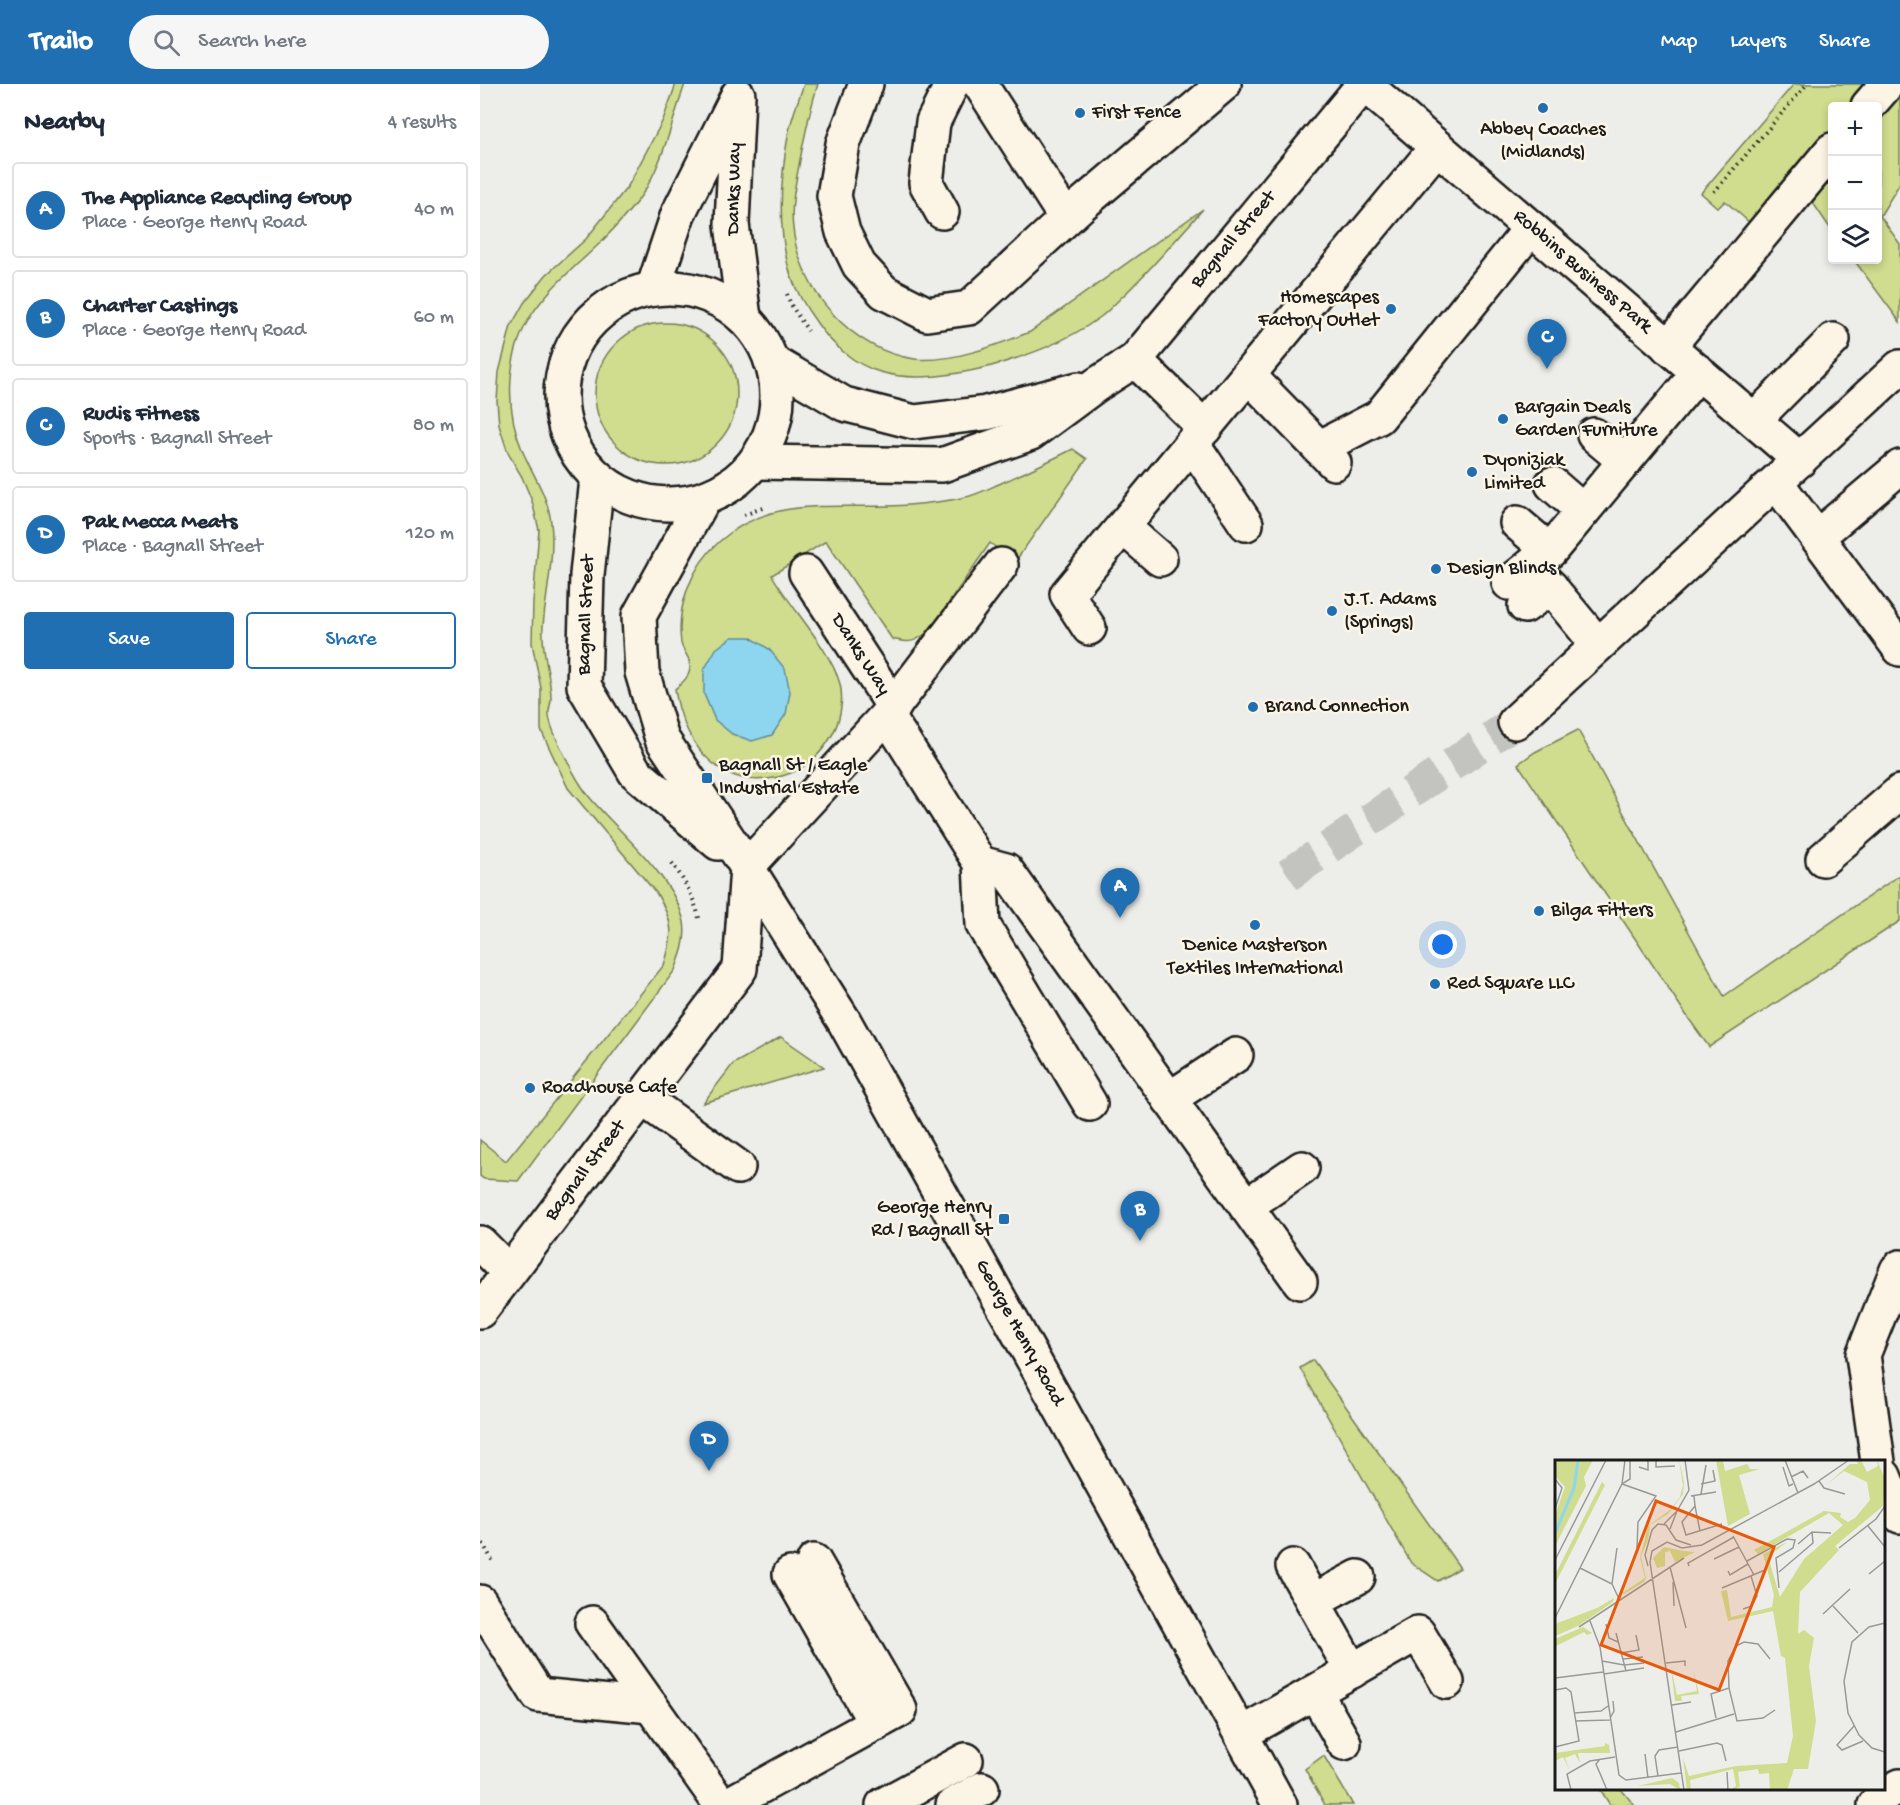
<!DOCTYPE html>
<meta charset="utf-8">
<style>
body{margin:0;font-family:"Gochi Hand",sans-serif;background:#f6f6f7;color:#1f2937}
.controls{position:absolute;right:18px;top:18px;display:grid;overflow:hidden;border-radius:6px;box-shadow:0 3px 9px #0003}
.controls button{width:54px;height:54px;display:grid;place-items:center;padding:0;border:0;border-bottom:2px solid #e0e1e3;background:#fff;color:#1f2937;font:30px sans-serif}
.you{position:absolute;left:963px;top:861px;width:21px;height:21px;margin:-15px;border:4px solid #fff;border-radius:50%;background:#1a73e8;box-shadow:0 0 0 9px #1a73e833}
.badge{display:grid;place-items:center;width:39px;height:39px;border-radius:50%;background:#1f6fb2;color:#fff;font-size:20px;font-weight:700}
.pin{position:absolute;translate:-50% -50px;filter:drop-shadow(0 2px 3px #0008)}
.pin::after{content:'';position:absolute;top:32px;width:21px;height:18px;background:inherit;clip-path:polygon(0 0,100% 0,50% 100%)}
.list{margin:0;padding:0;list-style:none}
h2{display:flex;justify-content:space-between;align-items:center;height:78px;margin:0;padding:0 24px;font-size:26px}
h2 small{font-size:20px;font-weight:400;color:#747a83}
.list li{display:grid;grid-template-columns:39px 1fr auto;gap:18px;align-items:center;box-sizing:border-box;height:96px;margin:0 12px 12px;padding:0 12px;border:2px solid #e0e1e3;border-radius:6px}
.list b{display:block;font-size:22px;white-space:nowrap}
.list p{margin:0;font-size:20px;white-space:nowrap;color:#747a83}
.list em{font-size:20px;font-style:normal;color:#747a83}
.actions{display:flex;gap:12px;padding:18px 24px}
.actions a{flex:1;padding:14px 0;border:2px solid #1f6fb2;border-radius:6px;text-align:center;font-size:21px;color:#1f6fb2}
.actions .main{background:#1f6fb2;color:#fff}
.icon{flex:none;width:33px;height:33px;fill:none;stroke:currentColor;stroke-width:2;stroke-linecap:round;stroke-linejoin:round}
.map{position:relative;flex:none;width:1420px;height:1721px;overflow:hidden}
header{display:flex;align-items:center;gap:36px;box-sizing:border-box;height:84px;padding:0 30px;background:#1f6fb2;color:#fff}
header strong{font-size:28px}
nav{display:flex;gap:33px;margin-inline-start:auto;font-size:21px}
.search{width:420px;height:54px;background:#f6f6f7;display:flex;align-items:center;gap:15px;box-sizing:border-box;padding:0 21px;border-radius:33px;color:#747a83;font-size:22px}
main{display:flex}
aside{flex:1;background:#fff}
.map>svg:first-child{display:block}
</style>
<header>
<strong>Trailo</strong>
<div class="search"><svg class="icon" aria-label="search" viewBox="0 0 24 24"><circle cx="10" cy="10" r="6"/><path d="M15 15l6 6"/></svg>Search here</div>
<nav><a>Map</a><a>Layers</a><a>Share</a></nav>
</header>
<main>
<aside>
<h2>Nearby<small>4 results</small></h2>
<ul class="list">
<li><span class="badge">A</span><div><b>The Appliance Recycling Group</b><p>Place · George Henry Road</p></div><em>40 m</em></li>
<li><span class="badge">B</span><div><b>Charter Castings</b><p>Place · George Henry Road</p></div><em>60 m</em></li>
<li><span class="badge">C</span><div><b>Rudis Fitness</b><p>Sports · Bagnall Street</p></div><em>80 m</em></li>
<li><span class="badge">D</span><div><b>Pak Mecca Meats</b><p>Place · Bagnall Street</p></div><em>120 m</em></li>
</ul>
<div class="actions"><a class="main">Save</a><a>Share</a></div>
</aside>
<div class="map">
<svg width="1420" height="1721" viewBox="0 0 1420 1721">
<rect width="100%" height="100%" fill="#edede9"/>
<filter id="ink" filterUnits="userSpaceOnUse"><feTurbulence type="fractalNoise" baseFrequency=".0167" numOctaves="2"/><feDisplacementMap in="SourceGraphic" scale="12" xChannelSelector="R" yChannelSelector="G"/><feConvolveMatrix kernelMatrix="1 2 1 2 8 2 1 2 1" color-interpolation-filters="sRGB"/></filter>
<g filter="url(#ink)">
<g fill="#d0dc8e" stroke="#767c55" stroke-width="1.5">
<path d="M 196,0 L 205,0 C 193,34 182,83 161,112 C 149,129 133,146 118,161 C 92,186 62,209 45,242 C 26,280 26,329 43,368 C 53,391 68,412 71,438 C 75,472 66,508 63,542 C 61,566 70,588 71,612 C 72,618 68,625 69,631 C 70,643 78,658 83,668 C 91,685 99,701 111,715 C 141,750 194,793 204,838 C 207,855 201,871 195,886 L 38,1097 L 4,1095 L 0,1092 L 0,1056 L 26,1077 L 184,881 C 194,850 194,839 177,810 L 88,704 L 61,646 L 61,604 L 52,559 L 53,518 L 59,446 L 52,417 L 42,393 L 28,369 L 19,341 L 17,317 L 19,288 L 31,242 L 44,219 L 66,191 L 106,155 L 148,102 L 183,36 Z"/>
<path d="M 324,0 L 338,0 C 330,25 325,50 320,76 C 316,98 310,121 313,144 C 319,206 372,267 435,275 C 471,279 517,261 550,248 L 723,125 C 697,155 671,185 643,212 C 635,219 628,228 619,234 C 586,258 547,272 508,283 C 474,291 434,298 400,288 C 375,281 351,260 337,239 C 326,224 317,209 311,192 C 297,148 300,97 308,52 C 311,35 318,17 324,0 Z"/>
<polygon points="1314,0 1396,0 1377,22 1352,22 1352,53 1278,146 1245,117 1238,124 1221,109"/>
<polygon points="1420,11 1420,99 1400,132 1420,160 1420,238 1374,176 1398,176 1398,38"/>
<polygon points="1352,91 1352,147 1331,116"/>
<circle cx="186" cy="310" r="71"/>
<path d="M 593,365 L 607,375 L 535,478 L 510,459 L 450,546 C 436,558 430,560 412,555 L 346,457 L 292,491 C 310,523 351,566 360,600 C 364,617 360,638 351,653 C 338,675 320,689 294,694 C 237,705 202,656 195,605 C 203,598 211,592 210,580 C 209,572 202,566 201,559 C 196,522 212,481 240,457 C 289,413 349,424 409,422 C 435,421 465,418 490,412 C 500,409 510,404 519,400 C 544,389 569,377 593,365 Z"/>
<polygon points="1098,646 1244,912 1420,791 1420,837 1229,963 1209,935 1038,680 1055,668"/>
<polygon points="301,953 344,983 223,1019 253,980"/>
<polygon points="833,1276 980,1484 958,1497 931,1479 820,1284"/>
<polygon points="843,1672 844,1672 873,1721 845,1721 825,1685"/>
<polygon points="1120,1705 1141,1705 1154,1721 1130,1721"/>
</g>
<polygon fill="#8ed6ef" stroke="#608c9b" stroke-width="1.5" points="252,553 270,553 289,565 305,585 310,608 306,630 292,651 272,657 252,650 235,636 224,610 224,586 236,565"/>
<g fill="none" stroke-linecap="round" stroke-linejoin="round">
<polyline stroke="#c3c3c0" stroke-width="33" stroke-dasharray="33 16" stroke-linecap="butt" points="808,791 1035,638"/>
<g stroke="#1c1c1c" stroke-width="38">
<g id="minor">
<polyline points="386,0 363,60 354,112 363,148 379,181 404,208 447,230 489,224 600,122 744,0"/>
<polyline points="500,0 586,134"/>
<polyline points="1388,22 1407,0"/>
<polyline points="462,128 446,99 453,38 472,0"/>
<circle cx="189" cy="312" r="108"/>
<polyline points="173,205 198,130 258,11 252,140 264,234"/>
<polyline points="1188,263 1352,66"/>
<polyline points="655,276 725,344"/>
<polyline points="291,277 364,320 434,338 506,329 599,305"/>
<polyline points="768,291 854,379"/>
<polyline points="1274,336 1353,256"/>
<polyline points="1114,351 1145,377"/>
<polyline points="712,359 766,440"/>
<polyline points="839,364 899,333 1051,144"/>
<polyline points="276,378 462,381 551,349 616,301 655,276 884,0 1320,376"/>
<polyline points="117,395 107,491 104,602 155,688 238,759"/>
<polyline points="1296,398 1420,565"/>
<polyline points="1072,400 1103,427"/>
<polyline points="223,416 159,532 162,588 182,655 267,783 364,937 578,1320 800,1721"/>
<polyline points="1037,439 1070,467 1219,288"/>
<polyline points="643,443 680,475"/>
<polyline points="1337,453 1420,383"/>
<polyline points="1052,481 1118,561"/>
<polyline points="326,489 414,623"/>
<polyline points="1029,499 1068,468"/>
<polyline points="1045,522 1071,503"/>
<polyline points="609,544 587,510 957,63"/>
<polyline points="407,631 500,779 503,841 610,1020"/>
<polyline points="1035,638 1420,283"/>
<polyline points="1343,775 1420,708"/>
<polyline points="500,779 526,786 820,1198"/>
<polyline points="162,1014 258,1083"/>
<polyline points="689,1015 756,971"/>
<polyline points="766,1122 822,1084"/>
<polyline points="0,1159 29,1188"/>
<polyline points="0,1227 260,885 267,783 407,631 521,481"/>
<polyline points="1398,1378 1383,1271 1417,1186 1420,1183"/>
<polyline points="1404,1392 1420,1432"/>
<polyline points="813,1482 872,1587"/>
<polyline points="310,1490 396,1640"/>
<polyline points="833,1517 878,1493"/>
<polyline points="0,1518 58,1611 171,1622"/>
<polyline points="112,1539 241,1721"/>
<polyline points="835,1608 864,1659"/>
<polyline points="761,1650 938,1549 967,1598"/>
<polyline points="247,1721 420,1626 334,1477"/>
<polyline points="403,1721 486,1676"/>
<polyline points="473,1721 502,1705"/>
<polyline points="1395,1721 1406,1709 1420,1702"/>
</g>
</g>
<g stroke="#1c1c1c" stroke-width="4" stroke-dasharray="1.5 4.5" stroke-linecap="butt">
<polyline points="1234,108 1327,0"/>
<polyline points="307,210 311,221 328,247"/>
<polyline points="264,431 285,423"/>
<path d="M 192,779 C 204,796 214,813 219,834"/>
<polyline points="0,1454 13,1478"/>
</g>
<use href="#minor" stroke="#fcf5e5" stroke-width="33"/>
</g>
</g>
<g fill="#1f6fb2" stroke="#fcf5e5" stroke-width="2">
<circle cx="1063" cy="24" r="6"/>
<circle cx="600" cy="29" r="6"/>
<circle cx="911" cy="225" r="6"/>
<circle cx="1023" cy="335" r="6"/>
<circle cx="992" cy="388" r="6"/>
<circle cx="956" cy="485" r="6"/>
<circle cx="852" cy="527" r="6"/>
<circle cx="773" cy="623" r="6"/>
<rect x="221" y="688" width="12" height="12" rx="3"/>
<circle cx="1059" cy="827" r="6"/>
<circle cx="775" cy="841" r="6"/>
<circle cx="955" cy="900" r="6"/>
<circle cx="50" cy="1004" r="6"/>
<rect x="518" y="1129" width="12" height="12" rx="3"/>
</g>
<g text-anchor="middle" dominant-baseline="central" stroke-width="5" stroke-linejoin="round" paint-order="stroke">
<g font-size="20" fill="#1c1c1c" stroke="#fcf5e5" text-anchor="start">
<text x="612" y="29">First Fence</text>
<text x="1063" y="46" text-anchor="middle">Abbey Coaches<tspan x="1063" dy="23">(Midlands)</tspan></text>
<text x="899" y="214" text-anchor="end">Homescapes<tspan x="899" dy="23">Factory Outlet</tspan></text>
<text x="1035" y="324">Bargain Deals<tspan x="1035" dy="23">Garden Furniture</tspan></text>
<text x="1004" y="377">Dyoniziak<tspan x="1004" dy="23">Limited</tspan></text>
<text x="968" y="485">Design Blinds</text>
<text x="864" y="516">J.T. Adams<tspan x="864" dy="23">(Springs)</tspan></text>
<text x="785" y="623">Brand Connection</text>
<text x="239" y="682">Bagnall St / Eagle<tspan x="239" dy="23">Industrial Estate</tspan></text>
<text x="1071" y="827">Bilga Fitters</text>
<text x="775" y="862" text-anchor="middle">Denice Masterson<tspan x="775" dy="23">Textiles International</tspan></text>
<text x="967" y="900">Red Square LLC</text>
<text x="62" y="1004">Roadhouse Cafe</text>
<text x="512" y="1124" text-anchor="end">George Henry<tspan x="512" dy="23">Rd / Bagnall St</tspan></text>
</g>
<g font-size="20" fill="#1c1c1c" stroke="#fcf5e5">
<text transform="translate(255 105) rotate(-89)">Danks Way</text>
<text transform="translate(754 156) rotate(-50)">Bagnall Street</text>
<text transform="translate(1102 188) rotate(41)">Robbins Business Park</text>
<text transform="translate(107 531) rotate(-88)">Bagnall Street</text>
<text transform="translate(380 571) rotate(57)">Danks Way</text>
<text transform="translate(106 1087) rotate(-53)">Bagnall Street</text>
<text transform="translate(539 1249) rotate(61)">George Henry Road</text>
</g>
</g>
<g transform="translate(1075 1376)">
<rect width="330" height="330" fill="#edede9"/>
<path d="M 2,0 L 38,0 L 29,17 L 31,26 L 0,86 L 0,55 L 10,27 L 0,16 ZM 124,0 L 129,22 L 128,34 L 113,54 L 95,65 L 93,80 L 86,96 L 91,118 L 89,122 L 69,134 L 64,130 L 69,132 L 90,118 L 85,97 L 93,66 L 115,50 L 125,37 L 128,25 ZM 161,0 L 168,0 L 170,11 L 192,4 L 195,9 L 205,9 L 184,15 L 195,54 L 173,66 ZM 301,0 L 306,0 L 312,12 L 323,6 L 322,0 L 330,19 L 328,46 L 280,86 L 284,90 L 245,132 L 243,174 L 249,170 L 259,178 L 254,206 L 261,261 L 253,309 L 239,309 L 232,330 L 215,330 L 214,313 L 204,314 L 203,309 L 183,312 L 185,327 L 176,330 L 181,326 L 178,309 L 135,320 L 136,330 L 132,330 L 128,298 L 134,316 L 181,306 L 232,303 L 238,276 L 230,198 L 226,196 L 218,151 L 173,161 L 166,131 L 172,130 L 176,157 L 217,147 L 219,135 L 208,94 L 232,82 L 213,97 L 225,137 L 249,99 L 288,65 L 274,53 L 203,94 L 199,90 L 269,51 L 286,53 L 285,57 L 293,62 L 300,58 L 315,40 L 312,22 L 289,11 L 271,25 L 295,4 L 303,4 ZM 47,22 L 50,25 L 0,124 L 0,115 ZM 109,87 L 129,91 L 140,92 L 120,102 L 115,91 L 110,92 L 110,106 L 102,108 L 98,98 ZM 59,138 L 58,142 L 23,166 L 0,176 L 0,164 L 42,148 ZM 28,167 L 37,173 L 32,175 L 29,172 L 1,186 L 0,190 L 0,179 ZM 116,208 L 122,235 L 142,231 L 138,208 L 144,234 L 126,236 L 127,241 L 120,241 ZM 50,283 L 54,285 L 55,293 L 23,293 L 25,303 L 20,294 L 10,298 L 14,309 L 8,297 L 0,301 L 0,293 L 50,286 ZM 117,318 L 124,323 L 125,330 L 115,324 L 83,326 Z" fill="#d0dc8e"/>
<path fill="none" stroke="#8ed6ef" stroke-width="3" d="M 0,73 L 19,28 L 23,0"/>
<path fill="none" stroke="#999997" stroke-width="1.5" d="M 70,0 L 67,24 L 75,19 L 75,0M 101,0 L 101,7 L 120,6M 230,0 L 243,33M 84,7 L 93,10 L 93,0M 228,7 L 234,26 L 238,24M 236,17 L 248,11 L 253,18M 0,19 L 7,28 L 0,49M 264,21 L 269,28 L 290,34M 146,24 L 160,21 L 158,10M 146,34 L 151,5M 136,36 L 161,32M 139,36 L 140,46 L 127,62 L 131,75 L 167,64M 140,46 L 145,71M 122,51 L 134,30 L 130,0M 109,64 L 122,51 L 115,69M 313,66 L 330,87M 178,76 L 199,115M 243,84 L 257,72M 62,88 L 57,124 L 65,141M 284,88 L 321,59 L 330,46M 159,99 L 184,87M 0,100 L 51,0M 192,101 L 232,79 L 240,80 L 238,88 L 221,98 L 224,128M 93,106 L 90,95 L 97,70 L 103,64 L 111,65 L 121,80 L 136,85M 134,106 L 133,103 L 179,77M 115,107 L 131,168M 25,108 L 57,124M 173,111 L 175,115 L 193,104M 224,112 L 258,83 L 257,72 L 276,73M 314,114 L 330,101M 118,122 L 119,146M 167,128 L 210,110M 278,146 L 303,173M 188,149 L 197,146 L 202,136 L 196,116M 268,154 L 295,129M 0,158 L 67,24 L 101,36 L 83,62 L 82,88M 35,161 L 45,187 L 64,315 L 71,320 L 126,313M 330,163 L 314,167 L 297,182 L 289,221 L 293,253 L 304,275 L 317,288 L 330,292M 51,164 L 54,178 L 63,182M 24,167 L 129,98M 61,173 L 71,211M 66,193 L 84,190 L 81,175M 68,199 L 88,197M 215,199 L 203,184 L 189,182 L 181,186 L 173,201 L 174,228 L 182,261 L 208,258 L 220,250M 47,201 L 69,205M 111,203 L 130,201 L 130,206M 69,205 L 89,203M 49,214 L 89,208M 0,218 L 48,212M 0,230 L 11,228 L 16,232 L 24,281 L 0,287M 117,245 L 136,242M 19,253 L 46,251 L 53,246M 55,258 L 59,251 L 58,241M 161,258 L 156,234 L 174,228M 20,261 L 55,260M 299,266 L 282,285 L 287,290 L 308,281M 121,272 L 179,254M 124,291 L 162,283 L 167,285 L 171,301M 90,294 L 93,318M 45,299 L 41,304 L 52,330M 172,312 L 173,330M 103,316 L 100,296 L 104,290 L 123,287M 16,330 L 12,314 L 35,301 L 60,297M 129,330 L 95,102 L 97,91 L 112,82 L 127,88 L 147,85 L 259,24 L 294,0"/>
<path fill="#e8590c" fill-opacity="0.15" stroke="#e8590c" stroke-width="3" d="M 101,41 L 219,87 L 164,230 L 46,185 Z"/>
<rect width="330" height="330" fill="none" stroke="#1c1c1c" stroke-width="3"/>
</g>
</svg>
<div class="controls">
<button>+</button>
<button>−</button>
<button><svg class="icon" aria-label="layers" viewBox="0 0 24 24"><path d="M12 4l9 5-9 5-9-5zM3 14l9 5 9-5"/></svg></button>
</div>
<div class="you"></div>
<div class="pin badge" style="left:640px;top:834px">A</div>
<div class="pin badge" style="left:660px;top:1157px">B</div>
<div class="pin badge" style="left:1067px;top:285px">C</div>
<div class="pin badge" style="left:229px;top:1387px">D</div>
</div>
</main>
